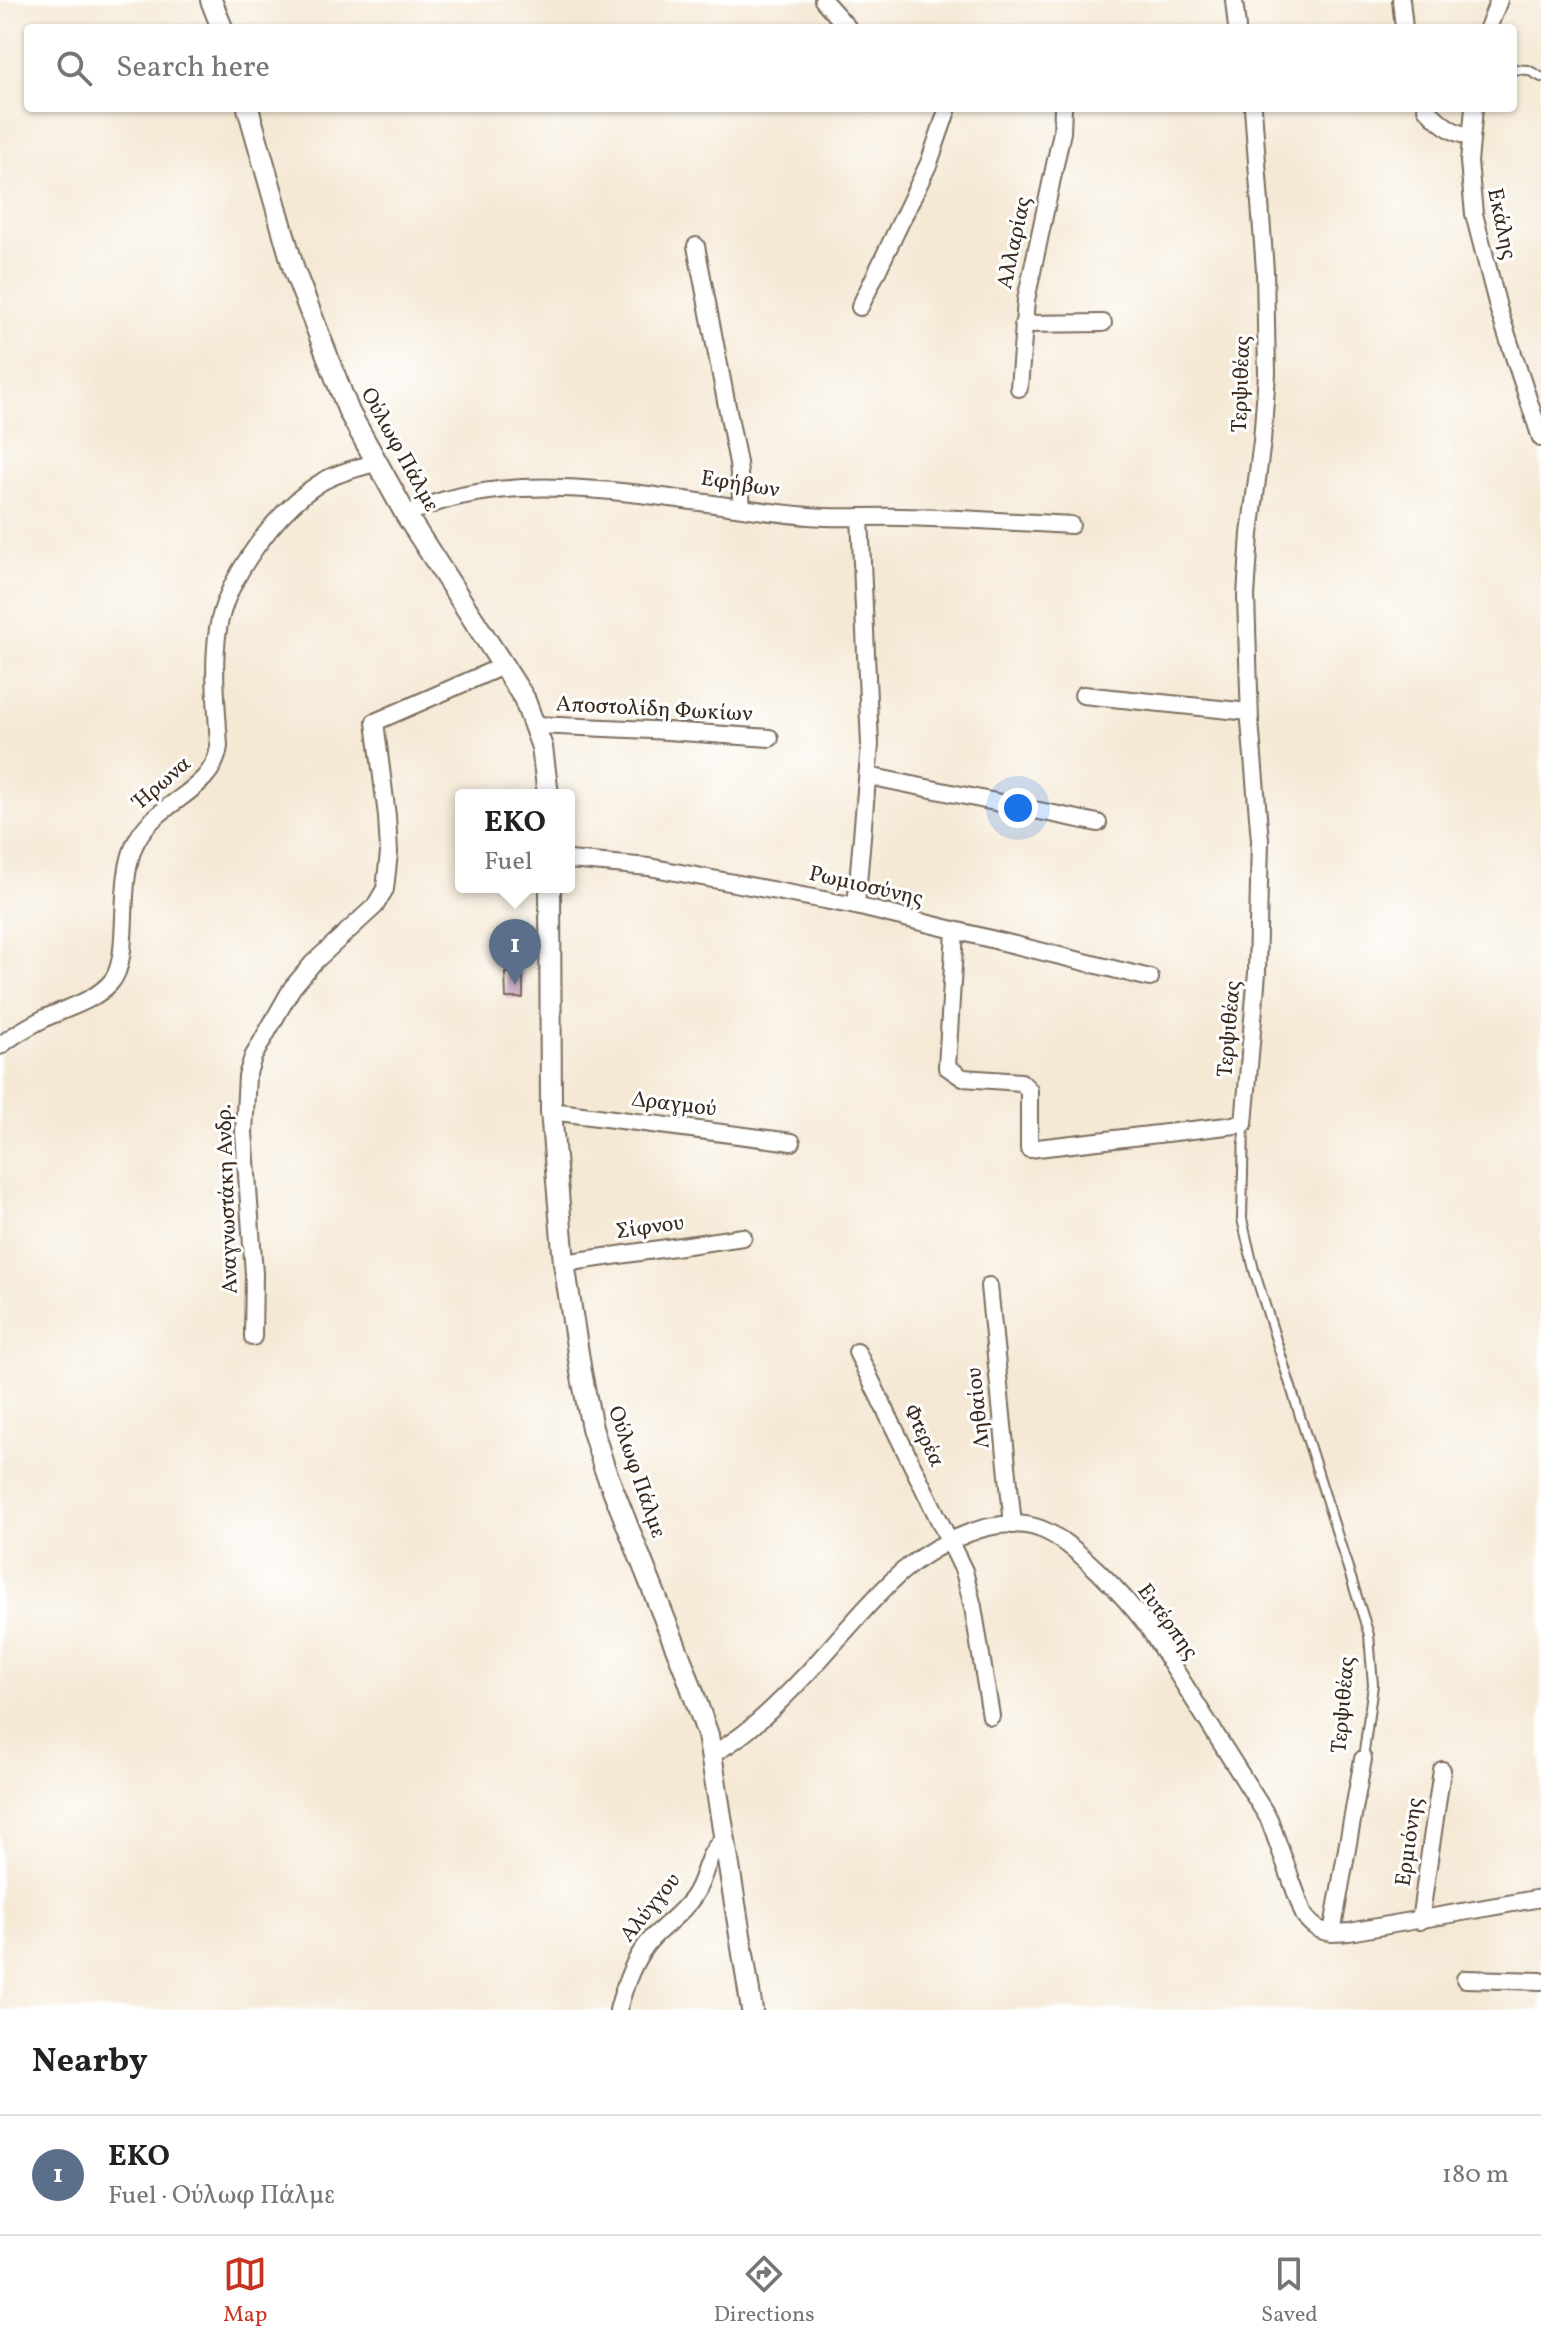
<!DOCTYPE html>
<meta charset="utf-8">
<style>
body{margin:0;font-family:Vollkorn,serif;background:#f6f6f6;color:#222}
.you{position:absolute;left:1018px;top:808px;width:28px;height:28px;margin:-20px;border:6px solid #fff;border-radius:50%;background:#1a73e8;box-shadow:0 0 0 12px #1a73e833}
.badge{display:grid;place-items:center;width:52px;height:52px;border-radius:50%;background:#c8321e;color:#fff;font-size:26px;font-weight:700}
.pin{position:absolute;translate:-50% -66px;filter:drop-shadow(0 2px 4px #0008)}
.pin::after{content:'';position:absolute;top:42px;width:28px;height:24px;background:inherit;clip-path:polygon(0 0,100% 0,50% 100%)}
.popup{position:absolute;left:455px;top:789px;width:120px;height:104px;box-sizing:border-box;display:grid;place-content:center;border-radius:8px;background:#fff;filter:drop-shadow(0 2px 6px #0005);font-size:26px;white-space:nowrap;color:#767676}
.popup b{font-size:30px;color:#222}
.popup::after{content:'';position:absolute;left:50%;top:100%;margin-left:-16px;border:16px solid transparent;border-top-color:#fff}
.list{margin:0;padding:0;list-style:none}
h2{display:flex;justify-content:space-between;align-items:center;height:104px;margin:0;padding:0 32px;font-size:34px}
h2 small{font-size:26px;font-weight:400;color:#767676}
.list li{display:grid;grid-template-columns:52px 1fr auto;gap:24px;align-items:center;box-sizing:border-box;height:120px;padding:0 32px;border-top:2px solid #e0e0e0}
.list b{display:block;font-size:30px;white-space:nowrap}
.list p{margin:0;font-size:26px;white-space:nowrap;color:#767676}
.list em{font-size:26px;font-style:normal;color:#767676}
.icon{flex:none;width:44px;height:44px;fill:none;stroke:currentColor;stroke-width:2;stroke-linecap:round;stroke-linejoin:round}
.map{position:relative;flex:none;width:1541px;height:2010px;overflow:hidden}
.search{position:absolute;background:#fff;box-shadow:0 2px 6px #0004;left:24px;right:24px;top:24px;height:88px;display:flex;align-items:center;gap:20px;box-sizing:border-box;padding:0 28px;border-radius:8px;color:#767676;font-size:30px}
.sheet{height:224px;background:#fff}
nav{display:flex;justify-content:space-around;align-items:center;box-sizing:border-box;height:112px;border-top:2px solid #e0e0e0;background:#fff;font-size:22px;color:#767676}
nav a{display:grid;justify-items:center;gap:4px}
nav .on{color:#c8321e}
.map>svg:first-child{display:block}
</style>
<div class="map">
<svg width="1541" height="2010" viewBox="0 0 1541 2010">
<rect width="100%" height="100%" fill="#fff"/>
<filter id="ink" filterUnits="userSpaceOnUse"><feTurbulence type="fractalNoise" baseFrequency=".0125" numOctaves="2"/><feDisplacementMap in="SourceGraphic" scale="16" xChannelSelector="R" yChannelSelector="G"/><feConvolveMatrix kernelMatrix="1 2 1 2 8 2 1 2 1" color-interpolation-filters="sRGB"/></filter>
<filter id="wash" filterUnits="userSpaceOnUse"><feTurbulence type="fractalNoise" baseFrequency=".006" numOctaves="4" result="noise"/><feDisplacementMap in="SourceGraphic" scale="32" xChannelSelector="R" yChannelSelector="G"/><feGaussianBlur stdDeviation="1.8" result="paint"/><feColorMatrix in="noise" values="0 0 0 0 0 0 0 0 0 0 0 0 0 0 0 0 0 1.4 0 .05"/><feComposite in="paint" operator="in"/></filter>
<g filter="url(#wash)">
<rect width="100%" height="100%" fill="#f5e9d5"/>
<g id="blocks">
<polygon fill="#c59ab9" points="523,972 523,998 506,998 505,973"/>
</g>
</g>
<g filter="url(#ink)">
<use href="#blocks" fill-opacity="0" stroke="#7c6d5e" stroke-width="2"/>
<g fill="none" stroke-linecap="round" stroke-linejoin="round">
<g stroke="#7c6d5e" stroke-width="12">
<g id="service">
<polyline points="1513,69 1528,70 1541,77"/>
<polyline points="1244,1124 1242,1219 1254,1270 1369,1635 1373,1685 1363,1759"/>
</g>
</g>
<g stroke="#7c6d5e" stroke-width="20">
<g id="minor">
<polyline points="823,0 848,28"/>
<polyline points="1234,0 1237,28"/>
<polyline points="1401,0 1404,28"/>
<polyline points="1488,28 1499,0"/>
<path d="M 1426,108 C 1438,121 1452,134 1470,136"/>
<polyline points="1474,108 1469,162 1474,214 1499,311 1541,438"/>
<polyline points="696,246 738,463 742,507"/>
<polyline points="860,307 929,163 948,108"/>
<polyline points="1023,324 1103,323"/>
<polyline points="1019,388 1026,300 1062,132 1063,108"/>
<path d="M 406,515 C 521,458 687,506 809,516 C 840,519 870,516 901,517 C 957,518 1014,522 1071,525"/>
<polyline points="1083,695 1249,712"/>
<polyline points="536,725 652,730 770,738"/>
<polyline points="868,776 1098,823"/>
<polyline points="569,860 649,867 856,906 1150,978"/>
<polyline points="856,906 870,745 860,517"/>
<polyline points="955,931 947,1067 963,1078 1021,1082 1029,1090 1029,1149 1244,1124 1257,973 1260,840 1250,721 1246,596 1250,534 1262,441 1267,374 1265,271 1253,108"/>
<path d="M 0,1046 C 14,1034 31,1025 47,1017 C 68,1008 96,1000 111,982 C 133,958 115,880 137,840 C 157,801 214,792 219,746 C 217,707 212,668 218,629 C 226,578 278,508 323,481 C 339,472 357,468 375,463"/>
<polyline points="551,1111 792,1142"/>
<polyline points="564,1263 743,1237"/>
<polyline points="989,1286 1013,1525"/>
<polyline points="253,1337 254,1274 244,1132 247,1076 253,1057 292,988 313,963 375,906 385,889 389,853 387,816 375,722 505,665"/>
<polyline points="857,1352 964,1571 973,1607 991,1716"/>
<path d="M 712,1754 C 737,1741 755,1725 775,1706 C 797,1685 818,1662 838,1639 C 881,1592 906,1556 969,1533 C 989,1525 1019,1520 1041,1529 C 1075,1542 1126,1598 1148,1627 L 1269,1819 L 1304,1915 C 1316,1933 1329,1934 1349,1932 L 1541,1898"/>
<polyline points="1420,1921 1442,1770"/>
<polyline points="1332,1933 1363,1759"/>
<polyline points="1465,1979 1541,1981"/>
<path d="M 618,2010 C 625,1984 634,1957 653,1937 C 666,1924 682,1913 693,1897 C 707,1877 705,1853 725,1838"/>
</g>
</g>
<g stroke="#7c6d5e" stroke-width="24">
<g id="tertiary">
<polyline points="211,0 222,28"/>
<polyline points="248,108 294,270 349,412 406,515 524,698 542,747 548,795"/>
<polyline points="550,887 551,1111 564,1263 581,1372 592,1428 604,1467 685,1670 708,1735 752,2010"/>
</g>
</g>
<use href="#service" stroke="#fff" stroke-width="8"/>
<use href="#minor" stroke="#fff" stroke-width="16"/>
<use href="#tertiary" stroke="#fff" stroke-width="20"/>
</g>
</g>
<g text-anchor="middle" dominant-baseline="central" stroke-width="6" stroke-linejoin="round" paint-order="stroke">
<g font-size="22" fill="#3b2a1e" stroke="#fff">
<text transform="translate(1501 224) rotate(78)">Εκάλης</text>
<text transform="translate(1015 243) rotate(-78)">Αλλαρίας</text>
<text transform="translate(1242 384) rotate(-88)">Τερψιθέας</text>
<text transform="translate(399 450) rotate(61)">Ούλωφ Πάλμε</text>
<text transform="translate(740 485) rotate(9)">Εφήβων</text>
<text transform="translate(654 710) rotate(3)">Αποστολίδη Φωκίων</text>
<text transform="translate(163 783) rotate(-41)">Ήρωνα</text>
<text transform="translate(866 887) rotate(13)">Ρωμιοσύνης</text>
<text transform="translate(1230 1029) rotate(-85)">Τερψιθέας</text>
<text transform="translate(674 1105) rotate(7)">Δραγμού</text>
<text transform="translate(228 1199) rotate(-92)">Αναγνωστάκη Ανδρ.</text>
<text transform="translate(650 1228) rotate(-8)">Σίφνου</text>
<text transform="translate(979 1408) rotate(-96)">Ληθαίου</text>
<text transform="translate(923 1436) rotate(64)">Φτερέα</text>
<text transform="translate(636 1472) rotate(71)">Ούλωφ Πάλμε</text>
<text transform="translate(1167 1622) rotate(54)">Ευτέρπης</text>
<text transform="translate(1344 1705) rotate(-85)">Τερψιθέας</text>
<text transform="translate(1410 1842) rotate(-82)">Ερμιόνης</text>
<text transform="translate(651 1908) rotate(-51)">Αλύγγου</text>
</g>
</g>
</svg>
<div class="you"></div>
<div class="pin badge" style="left:515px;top:985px;background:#5c6f8a">1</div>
<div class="popup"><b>EKO</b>Fuel</div>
<div class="search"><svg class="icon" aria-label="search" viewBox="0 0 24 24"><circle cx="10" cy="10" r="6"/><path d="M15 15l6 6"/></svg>Search here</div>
</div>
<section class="sheet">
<h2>Nearby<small></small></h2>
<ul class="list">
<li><span class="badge" style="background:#5c6f8a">1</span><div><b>EKO</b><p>Fuel · Ούλωφ Πάλμε</p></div><em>180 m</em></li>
</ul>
</section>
<nav>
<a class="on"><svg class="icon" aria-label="map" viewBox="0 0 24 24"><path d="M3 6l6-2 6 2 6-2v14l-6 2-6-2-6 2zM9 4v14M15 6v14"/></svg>Map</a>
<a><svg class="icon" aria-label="directions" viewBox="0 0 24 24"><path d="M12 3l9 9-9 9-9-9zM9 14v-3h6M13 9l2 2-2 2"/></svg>Directions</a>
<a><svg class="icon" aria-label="saved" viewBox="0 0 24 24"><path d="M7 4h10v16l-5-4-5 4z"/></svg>Saved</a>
</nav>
